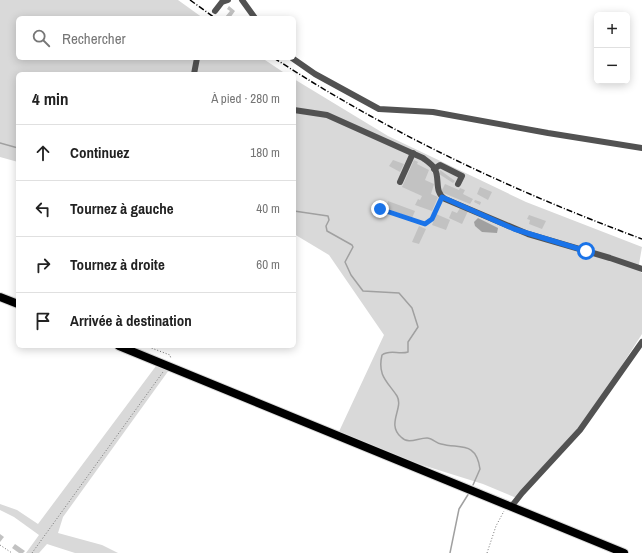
<!DOCTYPE html>
<html lang="fr">
<meta charset="utf-8">
<style>
body{margin:0;font-family:"Archivo Narrow",sans-serif;background:#f2f2f2;color:#222}
.controls{position:absolute;right:12px;top:12px;display:grid;overflow:hidden;border-radius:6px;box-shadow:0 2px 10px #0003}
.controls button{width:36px;height:36px;display:grid;place-items:center;padding:0;border:0;border-bottom:1px solid #e0e0e0;background:#fff;color:#222;font:20px sans-serif}
.stop{position:absolute;width:12px;height:12px;margin:-9px;border:3px solid #1a73e8;border-radius:50%;background:#fff}
.stop.end{background:#1a73e8;border-color:#fff;box-shadow:0 1px 4px #0008}
.list{margin:0;padding:0;list-style:none}
h2{display:flex;justify-content:space-between;align-items:center;height:52px;margin:0;padding:0 16px;font-size:17px}
h2 small{font-size:13px;font-weight:400;color:#767676}
.list li{display:grid;grid-template-columns:26px 1fr auto;gap:12px;align-items:center;box-sizing:border-box;height:56px;padding:0 16px;border-top:1px solid #e0e0e0}
.list b{display:block;font-size:15px;white-space:nowrap}
.list em{font-size:13px;font-style:normal;color:#767676}
.icon{flex:none;width:22px;height:22px;fill:none;stroke:currentColor;stroke-width:2;stroke-linecap:round;stroke-linejoin:round}
.map{position:relative;flex:none;width:642px;height:553px;overflow:hidden}
.search{position:absolute;background:#fff;box-shadow:0 2px 10px #0003;left:16px;top:16px;width:280px;height:44px;display:flex;align-items:center;gap:10px;box-sizing:border-box;padding:0 14px;border-radius:6px;color:#767676;font-size:15px}
.panel{position:absolute;background:#fff;box-shadow:0 2px 10px #0003;left:16px;top:72px;width:280px;height:276px;border-radius:6px}
.map>svg:first-child{display:block}
</style>
<div class="map">
<svg width="642" height="553" viewBox="0 0 642 553">
<rect width="100%" height="100%" fill="#fff"/>
<g fill="#d9d9d9">
<polygon points="0,0 178,0 203,18 18,18 18,58 262,58 286,74 18,74 18,162 0,157"/>
<polygon points="294,79 388,136 526,202 642,247 638,270 642,273 642,334 583,426 519,499 483,484 336,438 384,335 329,255 294,234"/>
<polygon points="156,366 169,370 63,517 58,533 102,545 118,553 75,553 47,544 39,553 26,553 39,535 14,517 0,510 0,504 17,510 38,524"/>
</g>
<polygon fill="#a0a0a0" points="478,218 498,228 497,233 482,232 475,226 474,222"/>
<g fill="none" stroke-linecap="round" stroke-linejoin="round">
<g stroke="#a0a0a0" stroke-width="1.5">
<polyline points="0,143 18,148"/>
<path d="M 294,211 L 328,216 L 329,220 L 326,226 L 327,231 L 352,245 L 353,247 L 345,262 L 351,275 L 363,291 L 399,293 L 412,308 L 418,327 L 408,342 L 408,352 C 399,355 390,349 382,355 C 377,376 388,382 397,396 C 404,408 386,424 401,437 C 409,445 417,438 427,438 C 432,438 436,443 441,444 C 460,449 476,441 480,469 L 473,485"/>
<polyline points="450,553 459,509 469,493"/>
</g>
</g>
<g fill="#c2c2c2">
<polygon points="229,6 235,11 230,18 227,18 225,17 230,11 227,9"/>
<polygon points="393,160 404,164 400,172 389,166"/>
<polygon points="414,160 418,162 417,164 429,170 425,180 434,184 431,194 438,197 432,211 415,205 418,199 420,200 422,196 402,187"/>
<polygon points="440,170 455,181 453,183 439,174"/>
<polygon points="445,184 459,190 460,188 465,190 463,194 473,199 470,204 441,192"/>
<polygon points="480,187 492,192 488,200 477,194"/>
<polygon points="475,200 481,202 480,205 474,202"/>
<polygon points="388,201 415,211 412,218 386,208"/>
<polygon points="460,208 468,211 462,224 449,218 452,211 457,213"/>
<polygon points="436,214 450,220 446,230 432,225"/>
<polygon points="529,215 546,221 542,229 529,224 530,220 527,219"/>
<polygon points="419,226 426,229 419,244 412,242"/>
<polygon points="0,534 4,537 0,542"/>
<polygon points="15,544 25,551 23,553 19,553 12,548"/>
</g>
<g fill="none" stroke-linecap="round" stroke-linejoin="round">
<g stroke="#dbdbdb" stroke-width="10">
<g id="major">
<polyline points="0,297 18,304"/>
<polyline points="119,346 624,553"/>
</g>
</g>
<g stroke="#747474" stroke-width="1" stroke-dasharray="1 2" stroke-linecap="butt">
<polyline points="380,209 425,224 432,219 440,203"/>
<polyline points="146,346 170,355 171,359"/>
<polyline points="0,545 12,553"/>
<polyline points="32,553 163,372"/>
<polyline points="487,553 496,526 504,511"/>
</g>
<g stroke="#525252" stroke-width="6">
<polyline points="242,0 255,18"/>
<polyline points="215,11 222,2 228,0"/>
<polyline points="292,58 315,74 379,109 433,112 548,133 642,148"/>
<polyline points="194,74 197,58"/>
<path d="M 294,110 L 327,115 L 423,158 C 427,161 432,164 435,169 C 440,180 434,192 445,199 L 528,234 L 610,258 L 642,269"/>
<polyline points="434,169 440,165 462,176 458,184"/>
<polyline points="400,182 413,153"/>
<polyline points="511,507 522,493 580,430 642,342"/>
</g>
<use href="#major" stroke="#000" stroke-width="8"/>
<g stroke="#000" stroke-width="1.5" stroke-dasharray="6 2 1 2" stroke-linecap="butt">
<polyline points="190,0 215,18"/>
<path d="M 274,58 C 389,133 513,191 642,239"/>
</g>
</g>
<g fill="none" stroke-linecap="round" stroke-linejoin="round">
<polyline stroke="#1a73e8" stroke-width="5" points="380,209 425,224 432,219 442,197 514,229 586,251"/>
</g>
</svg>
<div class="controls">
<button>+</button>
<button>−</button>
</div>
<div class="stop" style="left:586px;top:251px"></div>
<div class="stop end" style="left:380px;top:209px"></div>
<div class="search"><svg class="icon" aria-label="search" viewBox="0 0 24 24"><circle cx="10" cy="10" r="6"/><path d="M15 15l6 6"/></svg>Rechercher</div>
<section class="panel">
<h2>4 min<small>À pied · 280 m</small></h2>
<ul class="list">
<li><svg class="icon" aria-label="ahead" viewBox="0 0 24 24"><path d="M12 20V5M6 11l6-6 6 6"/></svg><div><b>Continuez</b></div><em>180 m</em></li>
<li><svg class="icon" aria-label="left" viewBox="0 0 24 24"><path d="M17 20v-9H6M10 6l-5 5 5 5"/></svg><div><b>Tournez à gauche</b></div><em>40 m</em></li>
<li><svg class="icon" aria-label="right" viewBox="0 0 24 24"><path d="M7 20v-9h11M14 6l5 5-5 5"/></svg><div><b>Tournez à droite</b></div><em>60 m</em></li>
<li><svg class="icon" aria-label="arrive" viewBox="0 0 24 24"><path d="M6 21V4h12l-3 4 3 4H6"/></svg><div><b>Arrivée à destination</b></div></li>
</ul>
</section>
</div>
